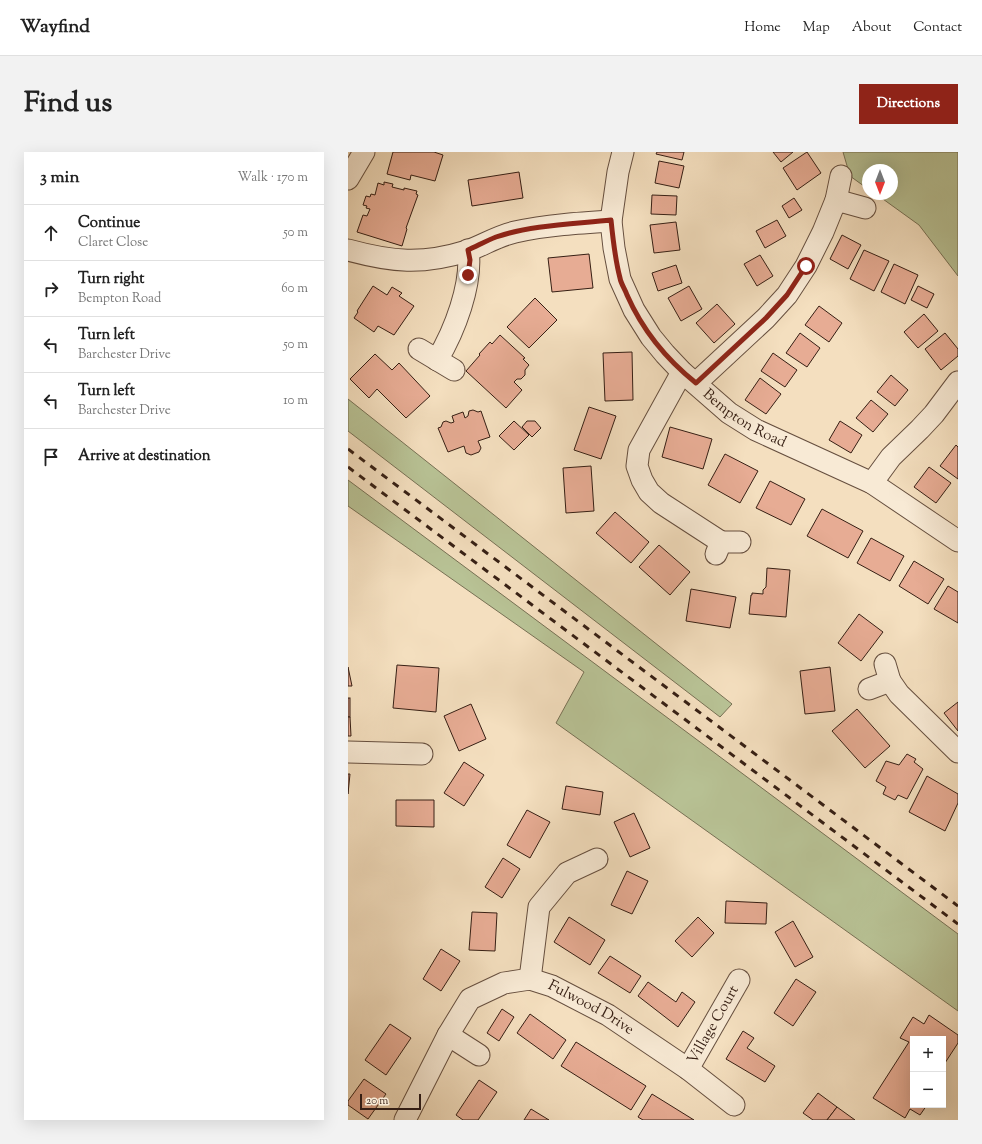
<!DOCTYPE html>
<meta charset="utf-8">
<style>
body{margin:0;font-family:"Sorts Mill Goudy",serif;background:#f2f2f2;color:#222}
.controls{position:absolute;right:12px;bottom:12px;display:grid;overflow:hidden;border-radius:0px;box-shadow:0 4px 16px #0002}
.controls button{width:36px;height:36px;display:grid;place-items:center;padding:0;border:0;border-bottom:1px solid #e0e0e0;background:#fff;color:#222;font:20px sans-serif}
.compass{position:absolute;left:514px;top:12px;width:36px;height:36px;border-radius:50%;background:#fff;box-shadow:0 4px 16px #0002;rotate:180deg}
.scale{position:absolute;left:12px;bottom:10px;width:61px;box-sizing:border-box;padding-left:4px;border:2px solid #361f14;border-top:0;font-size:11px;line-height:14px;white-space:nowrap;color:#361f14;-webkit-text-stroke:3px #f8ead5;paint-order:stroke}
.stop{position:absolute;width:12px;height:12px;margin:-9px;border:3px solid #8f2418;border-radius:50%;background:#fff}
.stop.end{background:#8f2418;border-color:#fff;box-shadow:0 1px 4px #0008}
.list{margin:0;padding:0;list-style:none}
h2{display:flex;justify-content:space-between;align-items:center;height:52px;margin:0;padding:0 16px;font-size:17px}
h2 small{font-size:13px;font-weight:400;color:#767676}
.list li{display:grid;grid-template-columns:26px 1fr auto;gap:12px;align-items:center;box-sizing:border-box;height:56px;padding:0 16px;border-top:1px solid #e0e0e0}
.list b{display:block;font-size:15px;white-space:nowrap}
.list p{margin:0;font-size:13px;white-space:nowrap;color:#767676}
.list em{font-size:13px;font-style:normal;color:#767676}
.icon{flex:none;width:22px;height:22px;fill:none;stroke:currentColor;stroke-width:2;stroke-linecap:round;stroke-linejoin:round}
.map{position:relative;flex:none;width:610px;height:968px;overflow:hidden;border-radius:0px}
header{display:flex;align-items:center;gap:24px;box-sizing:border-box;height:56px;padding:0 20px;background:#fff;border-bottom:1px solid #e0e0e0}
header strong{font-size:19px}
nav{display:flex;gap:22px;margin-inline-start:auto;font-size:14px}
.intro{display:flex;align-items:center;justify-content:space-between;box-sizing:border-box;height:96px;padding:0 24px}
h1{margin:0;font-size:28px}
.button{padding:10px 18px;border-radius:0px;background:#8f2418;color:#fff;font-size:14px;font-weight:700}
main{display:flex;gap:24px;padding:0 24px}
aside{flex:1;background:#fff;border-radius:0px;box-shadow:0 4px 16px #0002}
.map>svg:first-child{display:block}
</style>
<header>
<strong>Wayfind</strong>
<nav><a>Home</a><a>Map</a><a>About</a><a>Contact</a></nav>
</header>
<div class="intro"><h1>Find us</h1><a class="button">Directions</a></div>
<main>
<aside>
<h2>3 min<small>Walk · 170 m</small></h2>
<ul class="list">
<li><svg class="icon" aria-label="ahead" viewBox="0 0 24 24"><path d="M12 20V5M6 11l6-6 6 6"/></svg><div><b>Continue</b><p>Claret Close</p></div><em>50 m</em></li>
<li><svg class="icon" aria-label="right" viewBox="0 0 24 24"><path d="M7 20v-9h11M14 6l5 5-5 5"/></svg><div><b>Turn right</b><p>Bempton Road</p></div><em>60 m</em></li>
<li><svg class="icon" aria-label="left" viewBox="0 0 24 24"><path d="M17 20v-9H6M10 6l-5 5 5 5"/></svg><div><b>Turn left</b><p>Barchester Drive</p></div><em>50 m</em></li>
<li><svg class="icon" aria-label="left" viewBox="0 0 24 24"><path d="M17 20v-9H6M10 6l-5 5 5 5"/></svg><div><b>Turn left</b><p>Barchester Drive</p></div><em>10 m</em></li>
<li><svg class="icon" aria-label="arrive" viewBox="0 0 24 24"><path d="M6 21V4h12l-3 4 3 4H6"/></svg><div><b>Arrive at destination</b></div></li>
</ul>
</aside>
<div class="map">
<svg width="610" height="968" viewBox="0 0 610 968">
<rect width="100%" height="100%" fill="#f4dfbf"/>
<filter id="stains"><feTurbulence type="fractalNoise" baseFrequency=".005" numOctaves="4"/><feColorMatrix values="0 0 0 0 .2 0 0 0 0 .09 0 0 0 0 .02 0 0 0 .5 -.17"/></filter>
<radialGradient id="worn" r=".72"><stop offset=".6" stop-color="#630" stop-opacity="0"/><stop offset="1" stop-color="#630" stop-opacity=".3"/></radialGradient>
<g fill="#b8c295" stroke="#777054">
<polygon points="495,0 610,0 610,124 571,73 528,42 544,42 544,18 520,18 520,37 502,24"/>
<polygon points="0,247 384,552 372,565 0,279"/>
<polygon points="0,328 610,782 610,859 208,571 236,520 0,354"/>
</g>
<g fill="#e7ac94" stroke="#361f14">
<polygon points="45,0 86,0 95,3 87,29 63,23 62,28 39,22"/>
<polygon points="309,0 336,0 334,8 308,2"/>
<polygon points="425,0 445,0 433,10"/>
<polygon points="459,0 473,21 449,38 435,16"/>
<polygon points="311,9 336,14 331,36 307,31"/>
<polygon points="171,20 175,46 124,54 120,28"/>
<polygon points="36,30 45,32 44,35 56,38 56,36 69,39 68,42 70,43 58,76 59,77 54,94 9,80 15,63 19,64 22,57 18,56 19,54 15,53 18,44 22,45 23,42 27,43 30,31 36,33"/>
<polygon points="304,43 329,44 328,63 303,62"/>
<polygon points="446,46 454,58 441,66 434,54"/>
<polygon points="429,68 438,84 417,96 408,79"/>
<polygon points="328,70 332,98 306,101 302,73"/>
<polygon points="494,83 513,93 500,117 482,107"/>
<polygon points="516,98 541,109 526,139 502,127"/>
<polygon points="241,102 245,136 204,140 200,106"/>
<polygon points="412,103 425,124 409,134 396,112"/>
<polygon points="546,112 570,123 557,152 533,140"/>
<polygon points="328,113 334,131 310,139 304,121"/>
<polygon points="25,134 39,143 44,135 54,141 51,144 66,154 46,183 30,174 26,180 6,166 10,160 9,159"/>
<polygon points="341,134 354,157 333,169 320,146"/>
<polygon points="570,134 586,142 579,156 563,148"/>
<polygon points="187,146 209,168 181,196 159,175"/>
<polygon points="369,152 387,172 366,191 348,171"/>
<polygon points="471,154 494,171 481,190 457,173"/>
<polygon points="576,162 590,179 570,196 556,180"/>
<polygon points="452,181 472,196 459,215 438,201"/>
<polygon points="597,181 610,197 610,204 593,218 577,197"/>
<polygon points="152,183 177,206 175,207 181,213 177,218 177,223 173,227 169,227 166,230 174,238 158,256 118,219 132,203 131,202 142,190 144,192"/>
<polygon points="284,200 285,248 257,249 255,201"/>
<polygon points="425,201 449,218 437,235 413,219"/>
<polygon points="27,202 44,218 51,211 82,244 58,266 29,237 21,246 2,227"/>
<polygon points="543,223 560,238 547,254 529,240"/>
<polygon points="412,226 433,242 418,262 397,248"/>
<polygon points="523,248 540,262 525,280 508,266"/>
<polygon points="241,255 268,264 253,307 226,298"/>
<polygon points="125,258 130,260 133,259 142,285 130,289 133,296 131,300 123,303 118,301 116,294 100,300 90,276 93,275 95,270 98,269 103,271 106,270 104,264 115,260 117,266 120,264 121,259"/>
<polygon points="166,269 181,283 166,298 151,284"/>
<polygon points="179,269 187,269 193,276 184,285 174,275"/>
<polygon points="492,269 514,283 503,301 481,288"/>
<polygon points="322,275 364,287 355,317 314,305"/>
<polygon points="608,293 610,295 610,327 592,314"/>
<polygon points="377,302 410,319 392,351 360,333"/>
<polygon points="243,314 246,359 218,361 215,316"/>
<polygon points="581,315 603,331 588,351 566,335"/>
<polygon points="422,329 457,347 443,373 408,356"/>
<polygon points="474,357 515,379 500,406 459,384"/>
<polygon points="267,360 301,390 283,411 248,381"/>
<polygon points="523,386 556,404 542,429 509,411"/>
<polygon points="311,393 342,420 322,443 291,415"/>
<polygon points="566,409 596,427 580,452 551,434"/>
<polygon points="419,416 442,418 438,465 401,462 403,443 404,443 404,441 415,442 415,438 418,435"/>
<polygon points="600,434 610,440 610,471 586,457"/>
<polygon points="343,437 388,445 382,476 338,469"/>
<polygon points="511,462 535,480 513,509 490,491"/>
<polygon points="49,513 91,516 88,560 45,556"/>
<polygon points="0,515 4,534 0,534"/>
<polygon points="482,515 487,559 457,562 452,519"/>
<rect x="0" y="546" width="2" height="19"/>
<polygon points="610,550 610,579 596,561"/>
<polygon points="123,552 138,587 111,599 96,564"/>
<polygon points="509,557 542,594 517,616 484,579"/>
<polygon points="0,565 2,565 3,584 0,584"/>
<polygon points="559,602 568,607 566,610 575,617 559,647 550,643 547,648 535,642 538,635 528,629 538,609 551,613"/>
<polygon points="116,610 136,623 116,654 96,641"/>
<polygon points="0,622 2,622 0,642"/>
<polygon points="579,624 610,642 610,651 597,679 561,660"/>
<polygon points="218,634 255,640 252,663 214,657"/>
<polygon points="48,648 86,648 86,675 48,674"/>
<polygon points="179,658 202,670 182,706 159,693"/>
<polygon points="286,661 302,696 282,705 266,670"/>
<polygon points="155,706 172,717 154,746 137,735"/>
<polygon points="279,719 300,729 284,762 263,753"/>
<polygon points="378,749 419,751 418,772 377,771"/>
<polygon points="124,760 149,761 147,799 121,798"/>
<polygon points="221,765 257,788 242,813 206,790"/>
<polygon points="350,765 366,781 344,805 327,789"/>
<polygon points="445,769 465,805 447,815 427,780"/>
<polygon points="93,797 112,809 93,839 75,827"/>
<polygon points="262,804 293,824 282,841 250,821"/>
<polygon points="448,827 468,840 445,874 426,861"/>
<polygon points="300,830 328,850 334,840 347,850 330,875 290,844"/>
<polygon points="154,857 166,865 151,889 139,881"/>
<polygon points="182,862 218,888 205,907 169,881"/>
<polygon points="581,863 610,883 610,891 595,914 595,887 565,887 565,953 579,953 572,963 562,957 557,966 525,946 561,890 552,886 565,865 576,872"/>
<polygon points="42,872 63,886 38,923 17,908"/>
<polygon points="395,879 406,886 399,896 427,914 417,930 378,907"/>
<polygon points="228,890 298,934 283,958 213,914"/>
<polygon points="16,927 38,942 20,967 0,953 0,949"/>
<polygon points="131,928 149,940 130,968 115,968 108,963"/>
<polygon points="470,941 489,955 479,968 465,968 455,961"/>
<polygon points="304,942 346,968 295,968 290,965"/>
<polygon points="489,955 507,968 479,968"/>
<polygon points="183,957 201,968 176,968"/>
</g>
<g fill="none" stroke-linecap="round" stroke-linejoin="round">
<g stroke="#664f3f" stroke-width="23">
<g id="street">
<path id="s1" d="M 275,0 L 270,20 L 263,69 L 266,96 L 272,127 L 286,158 L 303,185 L 317,202 L 334,220 L 381,261 L 408,278 L 524,331 L 610,389"/>
<polyline points="0,27 16,0"/>
<polyline points="488,48 493,24"/>
<path d="M 0,98 C 44,110 74,113 119,99 C 136,93 149,84 167,80 C 199,73 231,71 263,69"/>
<polyline points="71,197 106,218"/>
<path d="M 89,208 C 106,180 125,132 120,98"/>
<polyline points="334,220 291,298 289,314 294,328 301,340 313,351 373,390"/>
<polyline points="348,231 418,166 439,143 458,114 475,80 488,48 517,56"/>
<polyline points="524,331 543,305 572,277 586,262 610,230"/>
<polyline points="368,402 373,390 392,390"/>
<polyline points="542,529 551,542 610,600"/>
<polyline points="521,537 542,529 537,512"/>
<polyline points="0,600 74,602"/>
<polyline points="182,827 191,755 219,721 249,707"/>
<polyline points="100,883 131,903"/>
<path id="s2" d="M 340,917 L 391,828"/>
<path id="s3" d="M 57,968 L 100,883 L 122,847 L 156,831 L 182,827 L 204,834 L 260,863 L 340,917 L 386,953"/>
</g>
</g>
<use href="#street" stroke="#f8ead5" stroke-width="21"/>
<g stroke="#361f14" stroke-width="3" stroke-dasharray="7 7" stroke-linecap="butt">
<polyline points="0,297 610,754"/>
<polyline points="0,315 610,772"/>
</g>
</g>
<g fill="none" stroke-linecap="round" stroke-linejoin="round">
<path stroke="#8f2418" stroke-width="5" d="M 120,123 L 122,108 L 120,98 C 129,94 138,89 148,85 C 183,73 226,72 263,68 C 265,88 267,107 272,126 C 273,132 277,137 279,143 C 294,177 318,207 348,231 L 418,166 L 439,143 L 458,114"/>
</g>
<g text-anchor="middle" dominant-baseline="central" stroke-width="3" stroke-linejoin="round" paint-order="stroke">
<g font-size="15" fill="#361f14" stroke="#f8ead5">
<text stroke="none"><textPath href="#s1" startOffset="320">Bempton Road</textPath></text>
<text stroke="none"><textPath href="#s3" startOffset="269">Fulwood Drive</textPath></text>
<text stroke="none"><textPath href="#s2" startOffset="51">Village Court</textPath></text>
</g>
</g>
<rect width="100%" height="100%" filter="url(#stains)"/>
<rect width="100%" height="100%" fill="url(#worn)"/>
</svg>
<div class="controls">
<button>+</button>
<button>−</button>
</div>
<svg class="compass" viewBox="-18 -18 36 36"><path d="M0-13l5 13h-10z" fill="#e53935"/><path d="M0 13l5-13h-10z" fill="#767676"/></svg>
<div class="scale">20 m</div>
<div class="stop" style="left:458px;top:114px"></div>
<div class="stop end" style="left:120px;top:123px"></div>
</div>
</main>
